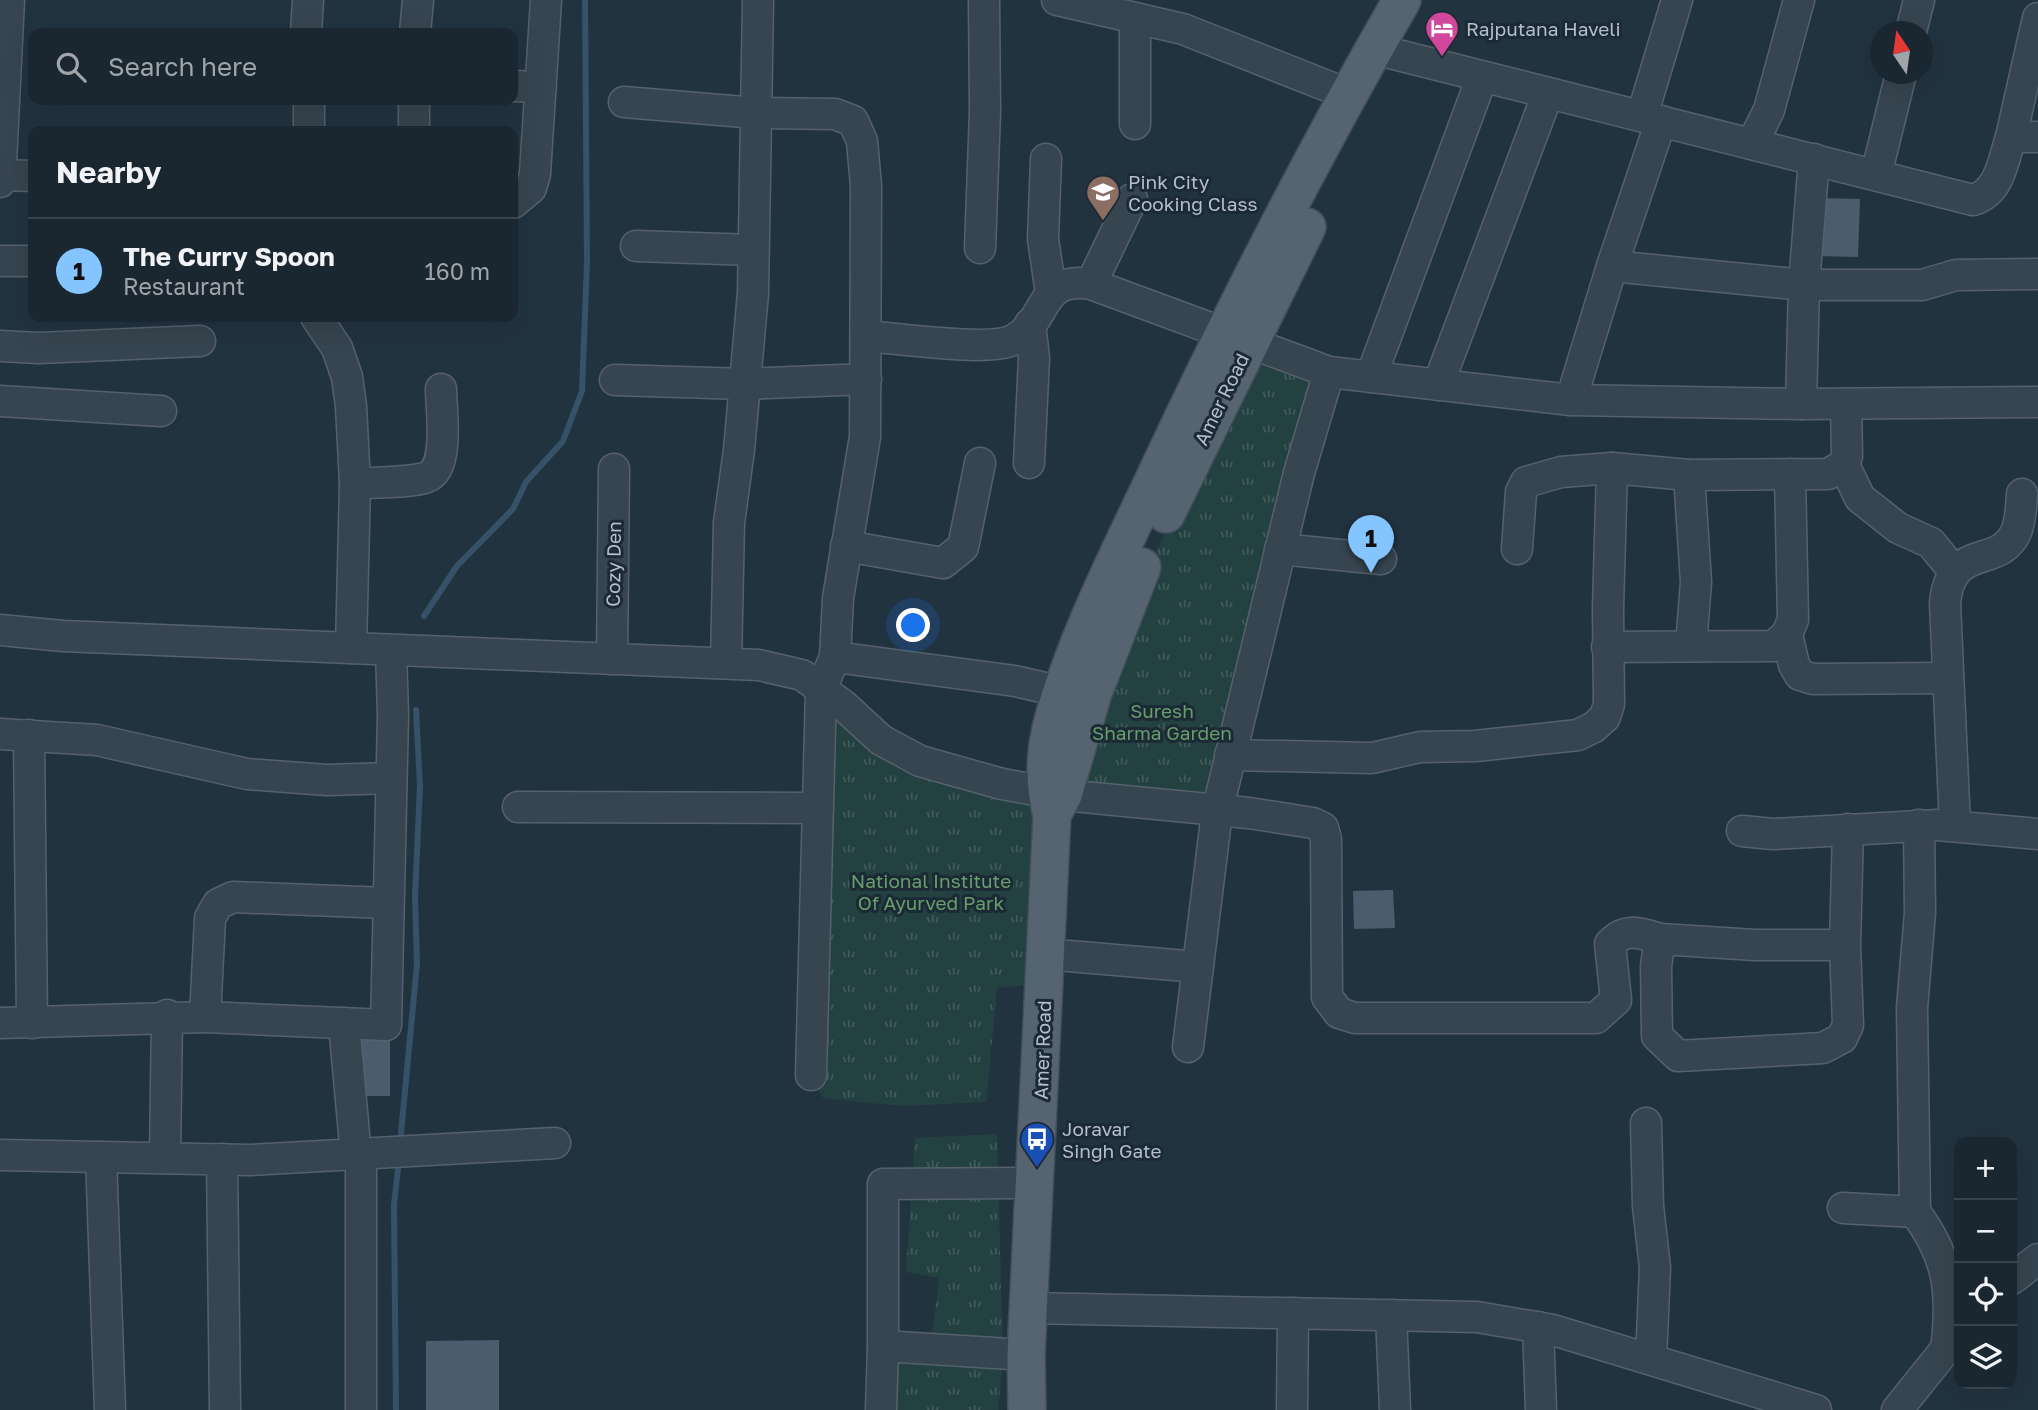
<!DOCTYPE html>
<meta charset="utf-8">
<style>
body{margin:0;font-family:"Golos Text",sans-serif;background:#27323c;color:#f1f3f6}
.controls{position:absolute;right:21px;bottom:21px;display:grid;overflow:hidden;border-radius:14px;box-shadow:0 7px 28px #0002}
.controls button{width:63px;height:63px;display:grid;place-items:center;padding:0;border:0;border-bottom:2px solid #38434c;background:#1a2630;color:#f1f3f6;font:35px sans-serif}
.compass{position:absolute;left:1870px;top:21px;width:63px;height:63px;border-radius:50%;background:#1a2630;box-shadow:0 7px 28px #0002;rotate:347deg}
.you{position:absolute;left:914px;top:626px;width:24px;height:24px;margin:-18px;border:5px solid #fff;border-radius:50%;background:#1a73e8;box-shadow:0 0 0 10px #1a73e833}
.badge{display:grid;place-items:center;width:46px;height:46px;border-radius:50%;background:#84c4ff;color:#111;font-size:23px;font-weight:700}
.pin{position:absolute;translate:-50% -58px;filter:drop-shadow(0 2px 4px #0008)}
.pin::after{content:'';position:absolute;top:37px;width:24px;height:21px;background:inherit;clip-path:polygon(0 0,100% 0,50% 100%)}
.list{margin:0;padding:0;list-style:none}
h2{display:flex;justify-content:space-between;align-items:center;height:91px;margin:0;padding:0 28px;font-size:30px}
h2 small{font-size:23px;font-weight:400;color:#9fa5ab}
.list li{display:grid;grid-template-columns:46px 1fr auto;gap:21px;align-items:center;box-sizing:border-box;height:105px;padding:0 28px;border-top:2px solid #38434c}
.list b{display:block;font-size:26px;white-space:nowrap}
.list p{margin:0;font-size:23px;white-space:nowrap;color:#9fa5ab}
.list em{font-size:23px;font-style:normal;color:#9fa5ab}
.icon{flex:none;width:38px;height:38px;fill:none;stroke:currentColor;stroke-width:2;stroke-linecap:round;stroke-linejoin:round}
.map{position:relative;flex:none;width:2038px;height:1410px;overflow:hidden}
.search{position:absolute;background:#1a2630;box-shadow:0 7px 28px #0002;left:28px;top:28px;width:490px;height:77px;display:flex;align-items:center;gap:18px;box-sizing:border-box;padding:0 24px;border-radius:14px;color:#9fa5ab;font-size:26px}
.panel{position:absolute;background:#1a2630;box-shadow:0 7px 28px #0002;left:28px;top:126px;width:490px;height:196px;border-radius:14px}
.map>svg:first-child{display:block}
</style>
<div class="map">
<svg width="2038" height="1410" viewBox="0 0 2038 1410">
<defs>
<pattern id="park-tufts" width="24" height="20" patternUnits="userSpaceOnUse" patternTransform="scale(1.75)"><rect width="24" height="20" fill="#244141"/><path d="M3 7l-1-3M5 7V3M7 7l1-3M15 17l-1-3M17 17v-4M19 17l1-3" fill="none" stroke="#415b5b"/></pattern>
</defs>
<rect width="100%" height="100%" fill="#223340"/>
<g fill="url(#park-tufts)">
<polygon points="1252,349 1320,374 1213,806 1077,790 1135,596"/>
<polygon points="828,703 1044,804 1036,984 997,988 986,1102 901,1106 823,1098 814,1082"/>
<polygon points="997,1134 1003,1360 998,1410 895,1410 891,1350 927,1352 934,1322 939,1278 906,1272 915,1138"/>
</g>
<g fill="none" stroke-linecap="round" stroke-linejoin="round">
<g stroke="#355268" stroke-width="6">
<polyline points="424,616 457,566 513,509 526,482 563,441 582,391 587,262 585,0"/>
<polyline points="400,1144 417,964 415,896 420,786 416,710"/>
<polyline points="396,1410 394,1205 399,1159"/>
</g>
</g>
<g fill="#4b5d6c">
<polygon points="1817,198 1860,199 1858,257 1816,256"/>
<polygon points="1393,890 1395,928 1354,929 1353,891"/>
<polygon points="390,1035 390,1096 353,1096 352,1036"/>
<polygon points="499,1340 499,1410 426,1410 426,1341"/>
</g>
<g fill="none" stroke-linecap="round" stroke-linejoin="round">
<g stroke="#55626e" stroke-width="33">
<g id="minor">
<polyline points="1057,0 1183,29 1350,95"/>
<polyline points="1135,18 1135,124"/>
<polyline points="1911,32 1919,0"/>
<polyline points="306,33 308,0"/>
<polyline points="415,33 418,0"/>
<path d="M 1374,49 L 1973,200 C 2000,192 2003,161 2011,137 L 2038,137"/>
<polyline points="513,86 541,87"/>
<polyline points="309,100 309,131"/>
<polyline points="414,100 414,131"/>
<polyline points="624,102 756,113 835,114 853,121 862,141 866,186 865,437 838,598 835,657 821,689 811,1075"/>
<polyline points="1642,116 1677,0"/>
<polyline points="1661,121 1612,266 1804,285 1922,285 1956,275 2038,274"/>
<polyline points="2011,137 2038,18"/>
<polyline points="1752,144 1769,110 1799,0"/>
<polyline points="1046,159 1043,239 1051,293"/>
<polyline points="0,175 33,176"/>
<polyline points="1876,175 1901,74"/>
<polyline points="0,182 9,0"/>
<polyline points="513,203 531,188 535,174 546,0"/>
<polyline points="636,246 753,250"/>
<polyline points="980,248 985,112 984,0"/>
<polyline points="0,261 33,261"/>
<polyline points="1091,284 1132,199"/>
<polyline points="316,317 337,348 347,377 351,406 355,484 351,648"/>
<path d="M 866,336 C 896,338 993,353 1015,339 C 1049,319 1038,276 1091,284 L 1329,372 L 1571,400 L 1612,266"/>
<polyline points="0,346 39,348 200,341"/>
<polyline points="1371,377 1482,77"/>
<polyline points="615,380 745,384 866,379"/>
<polyline points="1438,385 1548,93"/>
<polyline points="1571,400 1801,404 2038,402"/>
<polyline points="0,401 161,411"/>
<polyline points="1801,404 1804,285 1814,159"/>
<polyline points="1029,463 1034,358 1030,324"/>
<polyline points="1844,465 1860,498 1898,528 1931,543 1953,570"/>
<polyline points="1689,475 1696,582 1691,646"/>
<path d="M 355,484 C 371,482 413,483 427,477 C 450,468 441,409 441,389"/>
<polyline points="846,546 943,563 963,547 980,463"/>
<polyline points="1280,549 1381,559"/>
<polyline points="1517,549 1521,492 1526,482 1561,472 1612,468"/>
<path d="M 0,630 L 63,636 L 759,665 L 802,675 L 843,705 L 881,740 L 920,761 L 1002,784 L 1063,795 L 1249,813 L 1313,823 L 1323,828 L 1326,839 L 1327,997 L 1339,1013 L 1355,1018 L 1596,1018 L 1616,1000 L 1610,944 C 1625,927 1641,933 1660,939"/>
<polyline points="1787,634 1794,665 1800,675 1813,679 1948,678"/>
<polyline points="1607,647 1774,646 1787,634 1793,620 1790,474"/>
<polyline points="835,657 1015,681 1063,692"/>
<polyline points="612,659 614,469"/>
<polyline points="726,663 729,523 739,450 753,293 758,0"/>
<polyline points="0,734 97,740 247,774 327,780 391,778"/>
<polyline points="29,735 32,1023"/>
<polyline points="1230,755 1372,758 1420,747 1475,746 1578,735 1594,727 1605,717 1609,704 1608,609 1612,468 1689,475 1828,474 1844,465 1847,456 1846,404"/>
<polyline points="518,807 818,808"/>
<path d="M 1919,825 L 1920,913 L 1912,1008 L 1915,1212 C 1949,1257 1953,1293 1946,1349"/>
<path d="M 1955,826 L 1945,603 C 1951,541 1999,570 2016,532 C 2021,520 2021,507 2022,494"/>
<polyline points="1742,831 1773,834 1938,825 2038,834"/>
<polyline points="1845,945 1755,945 1660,939 1656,966 1657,1036 1678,1056 1823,1048 1842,1038 1848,1025 1845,945 1848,829"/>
<polyline points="1045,954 1198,967"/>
<polyline points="205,1017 386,1025 393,715 391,650"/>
<polyline points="0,1023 205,1017 210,918 218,904 233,897 387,903"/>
<polyline points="344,1023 356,1156"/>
<polyline points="1188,1047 1217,812 1299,473 1329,372"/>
<polyline points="1646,1123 1648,1206 1655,1268 1651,1359"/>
<polyline points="0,1155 250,1160 555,1143"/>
<polyline points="361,1156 361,1410"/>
<polyline points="101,1157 110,1410"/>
<polyline points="165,1158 167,1015"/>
<polyline points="222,1159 225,1410"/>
<polyline points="1843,1208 1915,1212"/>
<polyline points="2012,1279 2038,1259"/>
<polyline points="1029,1308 1477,1317 1553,1330 1816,1410"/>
<polyline points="1391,1315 1395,1410"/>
<polyline points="1538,1327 1541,1410"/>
<polyline points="883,1346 883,1184 1036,1183"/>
<polyline points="881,1410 883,1346 1026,1355"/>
<polyline points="1292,1410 1293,1313"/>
<polyline points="1897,1410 1958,1334"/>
</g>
</g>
<g stroke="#404e59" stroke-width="40">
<g id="major">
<polyline points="1166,514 1307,227"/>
<polyline points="1054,811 1063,795 1093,693 1142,567"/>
<path d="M 1027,1410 L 1026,1355 L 1052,815 C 1043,783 1045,749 1054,717 C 1078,633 1120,552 1157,473 C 1232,313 1313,154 1402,0"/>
</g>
</g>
<use href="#minor" stroke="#374550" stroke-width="30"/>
<use href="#major" stroke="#556470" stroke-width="37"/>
</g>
<defs>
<g id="hotel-pin" transform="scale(1.75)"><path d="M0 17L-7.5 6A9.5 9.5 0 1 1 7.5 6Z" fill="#d1479c" stroke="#1c2a35"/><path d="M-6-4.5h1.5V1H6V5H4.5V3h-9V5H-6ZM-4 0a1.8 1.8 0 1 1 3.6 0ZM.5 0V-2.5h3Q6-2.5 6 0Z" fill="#fff"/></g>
<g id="school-pin" transform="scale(1.75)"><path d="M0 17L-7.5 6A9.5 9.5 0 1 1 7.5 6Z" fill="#8d6e63" stroke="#1c2a35"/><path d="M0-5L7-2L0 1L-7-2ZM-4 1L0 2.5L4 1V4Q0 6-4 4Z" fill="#fff"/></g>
<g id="bus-pin" transform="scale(1.75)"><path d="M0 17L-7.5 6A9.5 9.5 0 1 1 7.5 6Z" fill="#1a4fb4" stroke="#1c2a35"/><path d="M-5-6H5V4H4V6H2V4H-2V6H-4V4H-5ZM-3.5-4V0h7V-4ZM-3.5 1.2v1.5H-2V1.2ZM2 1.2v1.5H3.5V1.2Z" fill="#fff"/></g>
</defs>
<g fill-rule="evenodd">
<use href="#hotel-pin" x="1442" y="28"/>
<use href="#school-pin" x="1103" y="192"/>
<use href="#bus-pin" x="1037" y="1139"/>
</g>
<g text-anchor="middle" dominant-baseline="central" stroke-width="6" stroke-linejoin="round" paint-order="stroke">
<g font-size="19" fill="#b3bfcb" stroke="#1c2a35" text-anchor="start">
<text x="1466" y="28">Rajputana Haveli</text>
<text x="1128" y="181">Pink City<tspan x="1128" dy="22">Cooking Class</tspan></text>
<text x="1062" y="1128">Joravar<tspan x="1062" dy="22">Singh Gate</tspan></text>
</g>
<g font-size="19" fill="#b3bfcb" stroke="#1c2a35">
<text transform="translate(1221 399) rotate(-64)">Amer Road</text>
<text transform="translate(613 564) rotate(-89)">Cozy Den</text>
<text transform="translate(1042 1050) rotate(-88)">Amer Road</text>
</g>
<g font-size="19" fill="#689e6d" stroke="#1c2a35">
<text x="1162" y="710">Suresh<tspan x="1162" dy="22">Sharma Garden</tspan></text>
<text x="931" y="880">National Institute<tspan x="931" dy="22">Of Ayurved Park</tspan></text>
</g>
</g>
</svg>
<div class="controls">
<button>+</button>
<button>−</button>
<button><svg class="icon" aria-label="locate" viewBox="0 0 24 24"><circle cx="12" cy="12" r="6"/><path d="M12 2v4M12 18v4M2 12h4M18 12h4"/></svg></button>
<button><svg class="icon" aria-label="layers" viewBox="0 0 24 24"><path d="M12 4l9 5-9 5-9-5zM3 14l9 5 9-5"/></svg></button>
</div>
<svg class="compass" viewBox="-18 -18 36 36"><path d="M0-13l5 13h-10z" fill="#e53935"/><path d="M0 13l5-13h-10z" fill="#9fa5ab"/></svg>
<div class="you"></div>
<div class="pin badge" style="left:1371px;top:573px">1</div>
<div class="search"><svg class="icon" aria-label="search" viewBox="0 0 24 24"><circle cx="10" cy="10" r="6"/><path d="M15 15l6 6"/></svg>Search here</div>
<section class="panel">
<h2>Nearby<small></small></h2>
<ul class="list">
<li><span class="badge">1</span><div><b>The Curry Spoon</b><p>Restaurant</p></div><em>160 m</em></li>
</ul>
</section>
</div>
